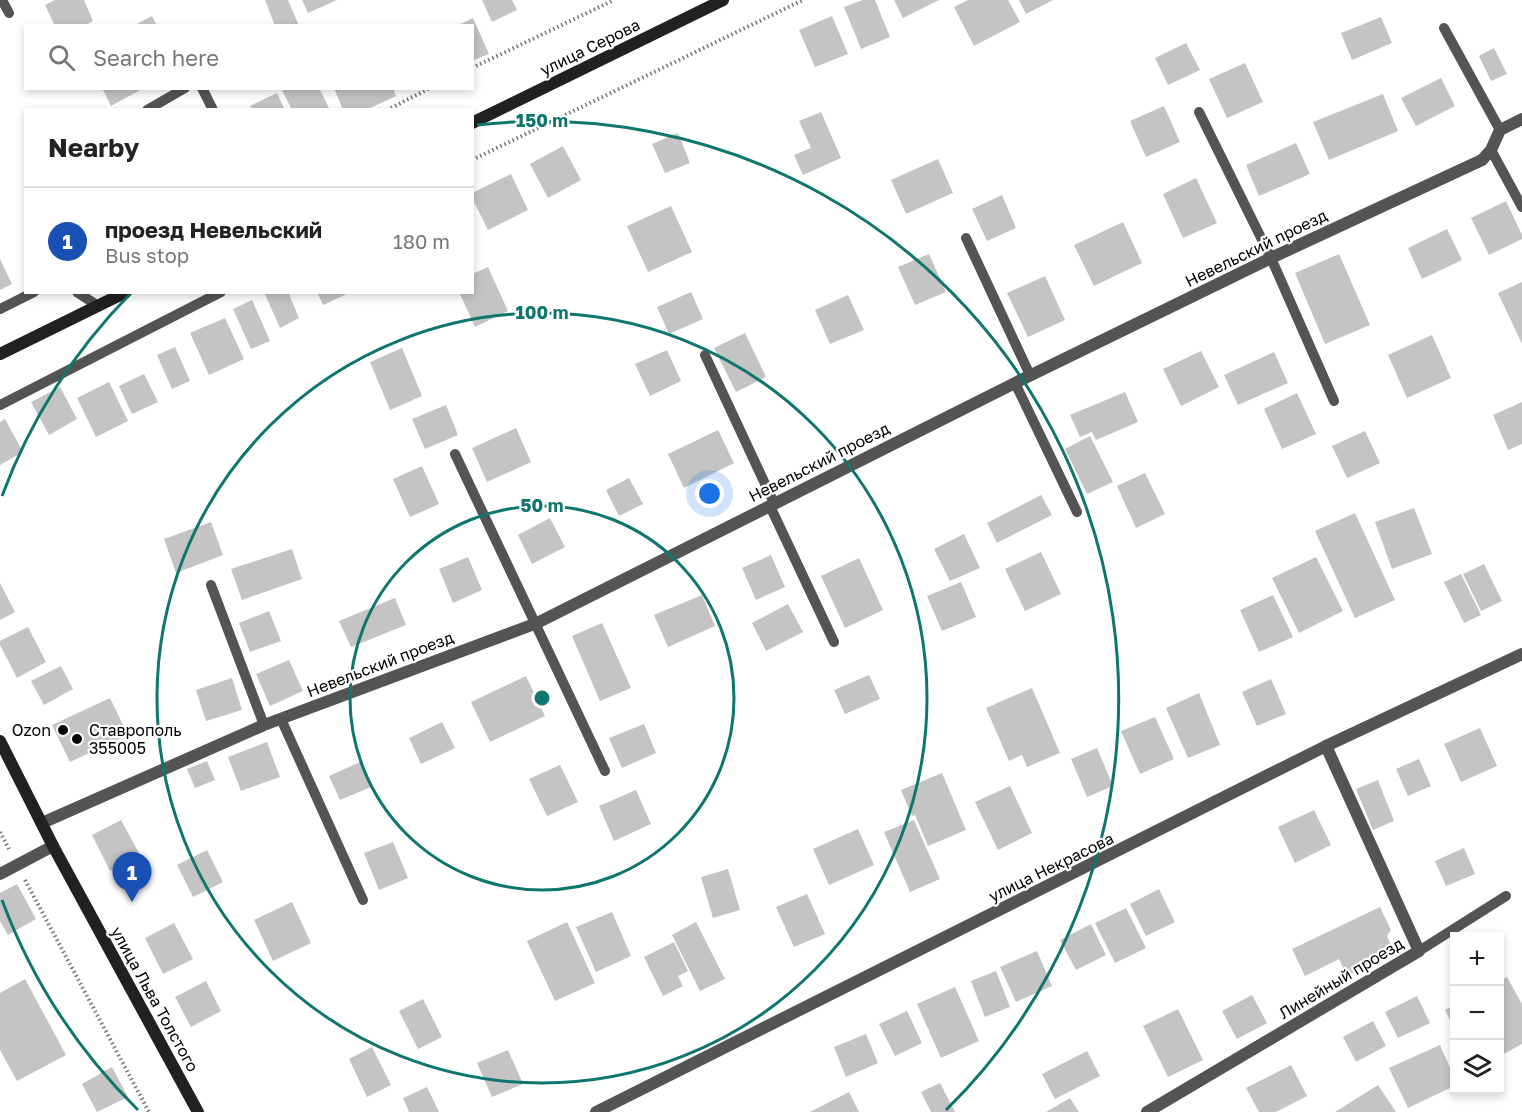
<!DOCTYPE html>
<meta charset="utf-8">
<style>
body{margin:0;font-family:"Golos Text",sans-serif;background:#f6f6f6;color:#222}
.controls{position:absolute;right:18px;bottom:18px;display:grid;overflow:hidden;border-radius:0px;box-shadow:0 3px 9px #0003}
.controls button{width:54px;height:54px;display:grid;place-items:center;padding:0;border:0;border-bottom:2px solid #e0e0e0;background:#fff;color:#222;font:30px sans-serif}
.you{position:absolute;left:710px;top:494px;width:21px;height:21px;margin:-15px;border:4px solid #fff;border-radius:50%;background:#1a73e8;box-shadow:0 0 0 9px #1a73e833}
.badge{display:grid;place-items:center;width:39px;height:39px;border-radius:50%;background:#000;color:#fff;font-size:20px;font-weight:700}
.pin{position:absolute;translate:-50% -50px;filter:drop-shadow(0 2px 3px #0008)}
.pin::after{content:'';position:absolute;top:32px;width:21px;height:18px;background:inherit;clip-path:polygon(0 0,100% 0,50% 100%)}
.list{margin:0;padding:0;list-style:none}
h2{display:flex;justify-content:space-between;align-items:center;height:78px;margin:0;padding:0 24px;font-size:26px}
h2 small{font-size:20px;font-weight:400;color:#767676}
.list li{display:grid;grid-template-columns:39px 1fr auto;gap:18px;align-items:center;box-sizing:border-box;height:108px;padding:0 24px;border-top:2px solid #e0e0e0}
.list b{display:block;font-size:22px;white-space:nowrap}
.list p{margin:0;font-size:20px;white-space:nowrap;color:#767676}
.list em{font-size:20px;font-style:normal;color:#767676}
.icon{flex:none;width:33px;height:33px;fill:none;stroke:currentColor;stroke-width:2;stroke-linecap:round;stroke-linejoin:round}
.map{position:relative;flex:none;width:1522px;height:1112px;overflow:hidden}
.search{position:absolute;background:#fff;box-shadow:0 3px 9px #0003;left:24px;top:24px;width:450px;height:66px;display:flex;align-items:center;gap:15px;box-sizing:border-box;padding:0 21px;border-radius:0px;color:#767676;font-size:22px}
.panel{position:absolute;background:#fff;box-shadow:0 3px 9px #0003;left:24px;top:108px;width:450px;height:186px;border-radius:0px}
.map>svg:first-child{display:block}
</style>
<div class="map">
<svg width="1522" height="1112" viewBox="0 0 1522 1112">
<rect width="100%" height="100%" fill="#fff"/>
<g fill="#c4c4c4">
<polygon points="55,0 84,0 93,21 84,26 55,26 45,5"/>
<polygon points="265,0 288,0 299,26 275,26"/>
<polygon points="302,0 337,0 308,13"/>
<polygon points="482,0 512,0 517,10 492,22"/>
<polygon points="863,0 875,0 890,37 861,49 844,7"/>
<polygon points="894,0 939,0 903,18"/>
<polygon points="968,0 1008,0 1020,22 974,46 954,7"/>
<polygon points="1019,0 1053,0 1026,14"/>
<polygon points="152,16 157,26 133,26"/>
<polygon points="832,16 848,54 815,67 799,30"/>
<polygon points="1381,17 1392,43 1352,60 1341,33"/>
<polygon points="473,18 489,54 472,61 472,26 457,26"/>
<polygon points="1186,43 1200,70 1168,85 1155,58"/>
<polygon points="1494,48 1507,74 1491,81 1479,56"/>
<polygon points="1245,63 1263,102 1227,118 1209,79"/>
<polygon points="1441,78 1455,106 1416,126 1401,98"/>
<polygon points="102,88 144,88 111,106"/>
<polygon points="281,88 319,88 330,110 292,110"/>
<polygon points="334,88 393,88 396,96 366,110 343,110"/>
<polygon points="277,93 285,110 252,110 250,106"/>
<polygon points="1383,94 1398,131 1329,160 1313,122"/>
<polygon points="1164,106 1180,142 1146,157 1130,121"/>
<polygon points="821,112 841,158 803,175 794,155 811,148 799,121"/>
<polygon points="678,133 690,163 665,173 652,144"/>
<polygon points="1296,143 1310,174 1259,196 1246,165"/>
<polygon points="563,146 581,180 548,198 530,164"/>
<polygon points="938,159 953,193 906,214 891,180"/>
<polygon points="511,174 528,210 488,230 472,198 472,193"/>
<polygon points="1196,178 1217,223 1183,238 1163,194"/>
<polygon points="1002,195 1016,228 987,241 972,209"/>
<polygon points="1506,201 1522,235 1522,239 1489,255 1471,218"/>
<polygon points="671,206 692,252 648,272 627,226"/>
<polygon points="1123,222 1142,263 1094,286 1074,245"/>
<polygon points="1447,229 1462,260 1422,279 1408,248"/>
<polygon points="929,254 946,292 915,305 898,267"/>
<polygon points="1339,254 1370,325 1325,344 1295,273"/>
<polygon points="0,259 12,284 0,290"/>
<polygon points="488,267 508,311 475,327 459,292 472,292 472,274"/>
<polygon points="1045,276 1065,320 1028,337 1007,293"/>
<polygon points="1522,282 1522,344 1498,293"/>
<polygon points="264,292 288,292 299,318 280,328"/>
<polygon points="317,292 351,292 323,305"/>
<polygon points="691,292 703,319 669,334 657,307"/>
<polygon points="848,295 864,330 830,344 815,310"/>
<polygon points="252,300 270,341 251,349 233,309"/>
<polygon points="225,318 244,359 209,375 190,333"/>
<polygon points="745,333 766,377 736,392 714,348"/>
<polygon points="1432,335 1451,378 1407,398 1388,355"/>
<polygon points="175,347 190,381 172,389 157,355"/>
<polygon points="402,348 422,396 390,410 370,362"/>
<polygon points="667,350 681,381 650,396 635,364"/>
<polygon points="1201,351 1219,387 1181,406 1163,369"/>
<polygon points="1274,352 1288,383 1238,405 1224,375"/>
<polygon points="144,374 158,402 132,414 119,386"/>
<polygon points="109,382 128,421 96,437 77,398"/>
<polygon points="60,387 77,419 49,435 31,402"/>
<polygon points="1125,392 1138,422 1096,440 1092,432 1080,437 1070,415"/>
<polygon points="1297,393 1316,434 1282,449 1264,409"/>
<polygon points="1522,402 1522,444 1508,450 1493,415"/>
<polygon points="446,405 458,435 425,449 412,419"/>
<polygon points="5,419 23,452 0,465 0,422"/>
<polygon points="516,428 531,462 487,482 472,448"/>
<polygon points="718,430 734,463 684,488 668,454"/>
<polygon points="1365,431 1380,463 1347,478 1332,446"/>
<polygon points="1090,436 1113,482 1087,494 1065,449"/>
<polygon points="422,466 439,504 410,517 393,479"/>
<polygon points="1145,473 1165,514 1136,528 1117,486"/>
<polygon points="629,478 643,504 619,516 606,490"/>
<polygon points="1041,495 1052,515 997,543 987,523"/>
<polygon points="1414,508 1432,554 1392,569 1375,522"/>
<polygon points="1355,513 1395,600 1355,618 1315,531"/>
<polygon points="550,518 565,547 532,564 518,535"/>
<polygon points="211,522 223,555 176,573 164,539"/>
<polygon points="964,534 980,568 950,581 934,549"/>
<polygon points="292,549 302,579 242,600 231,569"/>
<polygon points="1041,552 1061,594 1025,611 1005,569"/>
<polygon points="771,555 785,587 756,600 742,568"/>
<polygon points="468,557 482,590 453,603 439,569"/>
<polygon points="1316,557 1343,611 1299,633 1272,578"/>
<polygon points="859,558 883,610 845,628 821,576"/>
<polygon points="1484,564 1502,601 1481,611 1463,574"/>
<polygon points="1461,574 1481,615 1464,623 1444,582"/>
<polygon points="961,582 976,617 942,631 927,596"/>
<polygon points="0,583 15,612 0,620"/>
<polygon points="702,595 715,626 668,647 654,615"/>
<polygon points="1273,595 1293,637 1259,652 1240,610"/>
<polygon points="395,598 406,625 351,647 339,621"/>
<polygon points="788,604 803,632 766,651 752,623"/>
<polygon points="269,611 281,641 250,652 239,623"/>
<polygon points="602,623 631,688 600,701 572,636"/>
<polygon points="28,627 46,662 17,678 0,645 0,641"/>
<polygon points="289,660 303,691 270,706 256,674"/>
<polygon points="61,666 73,689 44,705 31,681"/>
<polygon points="869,675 880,699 845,714 834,690"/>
<polygon points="526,676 545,716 490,742 471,702"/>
<polygon points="232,678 242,710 206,721 196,690"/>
<polygon points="1271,679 1286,714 1257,726 1242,692"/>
<polygon points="1032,688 1060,753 1027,767 1022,755 1009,761 986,708"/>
<polygon points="1199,693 1220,745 1188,758 1166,708"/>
<polygon points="110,698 128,735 70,762 52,725"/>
<polygon points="1155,717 1174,759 1140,774 1121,731"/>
<polygon points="442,722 455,748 421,764 409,738"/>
<polygon points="644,724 656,753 622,768 609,738"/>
<polygon points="1480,728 1497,766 1461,782 1444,744"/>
<polygon points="267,742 280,777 241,791 228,757"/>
<polygon points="1097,748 1113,786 1087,797 1071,759"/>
<polygon points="1419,759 1431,786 1408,796 1396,769"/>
<polygon points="207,761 215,780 195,788 187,769"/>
<polygon points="360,762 371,787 340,800 329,776"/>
<polygon points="560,765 578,802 547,816 529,779"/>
<polygon points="942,773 966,830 928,846 915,815 912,816 901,790"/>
<polygon points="1378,780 1394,821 1373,830 1356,789"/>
<polygon points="1010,786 1032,833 998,850 975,802"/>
<polygon points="636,790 651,824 614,841 599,806"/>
<polygon points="1314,810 1331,845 1295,863 1278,827"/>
<polygon points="121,820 140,855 110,871 92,835"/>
<polygon points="914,820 940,879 910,892 884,832"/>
<polygon points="858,829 874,865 829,885 813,849"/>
<polygon points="393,842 408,878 379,890 364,853"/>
<polygon points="1464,848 1475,874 1446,886 1435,861"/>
<polygon points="207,850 223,882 193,897 177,865"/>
<polygon points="728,869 740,910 713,918 701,877"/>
<polygon points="17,884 36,919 8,935 0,921 0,893"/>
<polygon points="1159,889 1175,922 1146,936 1130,904"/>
<polygon points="807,894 825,934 794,947 776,907"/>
<polygon points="292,902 311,943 273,961 254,920"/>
<polygon points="1380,907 1391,930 1387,936 1391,945 1387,957 1347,976 1339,959 1305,976 1292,949"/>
<polygon points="1126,908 1146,948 1115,963 1095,923"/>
<polygon points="612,912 631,956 596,972 576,927"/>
<polygon points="567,922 595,983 555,1001 527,941"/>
<polygon points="696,922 725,979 700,991 672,935"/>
<polygon points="174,923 193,959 163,974 145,938"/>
<polygon points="1091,924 1106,955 1076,970 1060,940"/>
<polygon points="674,942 688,971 678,976 683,986 663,996 644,957"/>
<polygon points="1037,951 1052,986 1016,1002 1000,967"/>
<polygon points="996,971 1010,1007 985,1017 971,981"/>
<polygon points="1507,977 1522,1004 1522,1044 1500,1056 1500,981"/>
<polygon points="25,979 66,1055 17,1081 0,1050 0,993"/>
<polygon points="206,981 221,1011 191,1027 175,997"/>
<polygon points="955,987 979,1041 941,1058 917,1004"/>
<polygon points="1252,995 1267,1023 1237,1039 1222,1011"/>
<polygon points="1417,996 1430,1023 1398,1038 1385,1012"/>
<polygon points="423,999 442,1037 418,1049 399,1011"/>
<polygon points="1454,1005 1454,1028 1445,1010"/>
<polygon points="1178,1009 1203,1060 1168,1077 1143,1026"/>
<polygon points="907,1011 922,1043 895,1056 879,1024"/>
<polygon points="1373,1021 1386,1046 1356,1062 1343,1037"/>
<polygon points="866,1034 878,1063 846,1077 834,1047"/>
<polygon points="1440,1045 1454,1077 1454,1086 1408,1108 1389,1068"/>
<polygon points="372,1047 391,1085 367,1097 349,1059"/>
<polygon points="508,1050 523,1084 492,1097 477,1063"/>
<polygon points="1087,1051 1100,1076 1055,1099 1042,1074"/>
<polygon points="1291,1065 1307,1096 1276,1112 1259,1112 1246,1088"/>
<polygon points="112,1067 128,1097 97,1112 82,1084"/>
<polygon points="940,1083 955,1112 931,1112 921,1092"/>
<polygon points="1378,1085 1396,1112 1335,1112"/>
<polygon points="427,1087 439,1112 409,1112 403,1098"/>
<polygon points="849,1092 859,1112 810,1112"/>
<polygon points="1070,1098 1079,1112 1046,1112"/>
</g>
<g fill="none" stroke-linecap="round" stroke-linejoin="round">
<g stroke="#767676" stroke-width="4" stroke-dasharray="1.5 3" stroke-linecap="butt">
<polyline points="472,68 614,0"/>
<polyline points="387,110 430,88"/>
<polyline points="472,160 803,0"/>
<polyline points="0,832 9,849"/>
<polyline points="25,880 149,1112"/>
</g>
<g stroke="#545454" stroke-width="10">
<polyline points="2,0 9,13"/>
<polyline points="1444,28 1500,130"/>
<polyline points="202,88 213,110"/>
<polyline points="147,110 185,88"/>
<polyline points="1199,112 1271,258 1334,401"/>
<polyline points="1491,150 1522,207"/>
<polyline points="966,238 1030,375"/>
<polyline points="77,292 98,306"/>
<polyline points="0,309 34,292"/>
<polyline points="705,355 774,503"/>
<polyline points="1015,383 1077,512"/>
<polyline points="0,405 221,292"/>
<polyline points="455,454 605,771"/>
<polyline points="770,506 834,642"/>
<polyline points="211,585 264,725"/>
<polyline points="281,719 363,900"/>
<polyline points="1419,951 1506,896"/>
</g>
<g stroke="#545454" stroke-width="12">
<polyline points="42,823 264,725 537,623 1015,383 1271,258 1482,160 1491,150 1500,130 1522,119"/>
<polyline points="0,874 53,846"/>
<polyline points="596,1112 1326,746 1522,654"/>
<polyline points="1147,1112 1419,951 1326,746"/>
</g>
<g stroke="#212121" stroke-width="12">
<polyline points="472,123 723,0"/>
<polyline points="0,354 126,292"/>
<polyline points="0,741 53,846 198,1112"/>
</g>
</g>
<g fill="none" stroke="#0f766e" stroke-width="3">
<circle cx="542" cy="698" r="192"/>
<circle cx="542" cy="698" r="385"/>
<path d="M138 1110A577 577 0 0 1 2 900M2 496A577 577 0 0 1 130 294M477 125A577 577 0 0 1 946 1110"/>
</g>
<g fill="#000" stroke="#fff" stroke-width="2">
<circle cx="63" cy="730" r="6"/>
<circle cx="77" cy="739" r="6"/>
</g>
<g text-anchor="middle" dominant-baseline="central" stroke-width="4.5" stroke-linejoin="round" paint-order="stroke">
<g font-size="16" fill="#000" stroke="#fff">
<text transform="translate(590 47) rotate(-26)">улица Серова</text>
<text transform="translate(1256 248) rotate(-26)">Невельский проезд</text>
<text transform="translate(819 462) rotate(-27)">Невельский проезд</text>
<text transform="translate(380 664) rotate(-21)">Невельский проезд</text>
<text transform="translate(1051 867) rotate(-26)">улица Некрасова</text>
<text transform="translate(1341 978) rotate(-31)">Линейный проезд</text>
<text transform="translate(155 999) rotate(61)">улица Льва Толстого</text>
</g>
<g font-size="16" fill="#000" stroke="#fff" text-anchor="end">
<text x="51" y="730">Ozon</text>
<text x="89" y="730" text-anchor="start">Ставрополь<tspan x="89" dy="18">355005</tspan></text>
</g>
</g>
<circle cx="542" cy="698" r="9" fill="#0f766e" stroke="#fff" stroke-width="3"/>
<g font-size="18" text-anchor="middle" font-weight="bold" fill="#0f766e" stroke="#fff" stroke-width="4.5" stroke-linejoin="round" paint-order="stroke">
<text x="542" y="127">150 m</text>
<text x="542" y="319">100 m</text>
<text x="542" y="512">50 m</text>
</g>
</svg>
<div class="controls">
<button>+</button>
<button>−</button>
<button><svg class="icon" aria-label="layers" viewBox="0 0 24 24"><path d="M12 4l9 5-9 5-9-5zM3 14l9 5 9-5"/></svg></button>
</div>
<div class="you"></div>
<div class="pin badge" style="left:132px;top:902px;background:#1a4fb4">1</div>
<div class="search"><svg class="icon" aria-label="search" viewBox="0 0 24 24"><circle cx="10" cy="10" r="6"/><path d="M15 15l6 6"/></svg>Search here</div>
<section class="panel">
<h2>Nearby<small></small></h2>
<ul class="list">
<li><span class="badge" style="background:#1a4fb4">1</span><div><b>проезд Невельский</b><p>Bus stop</p></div><em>180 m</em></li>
</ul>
</section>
</div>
